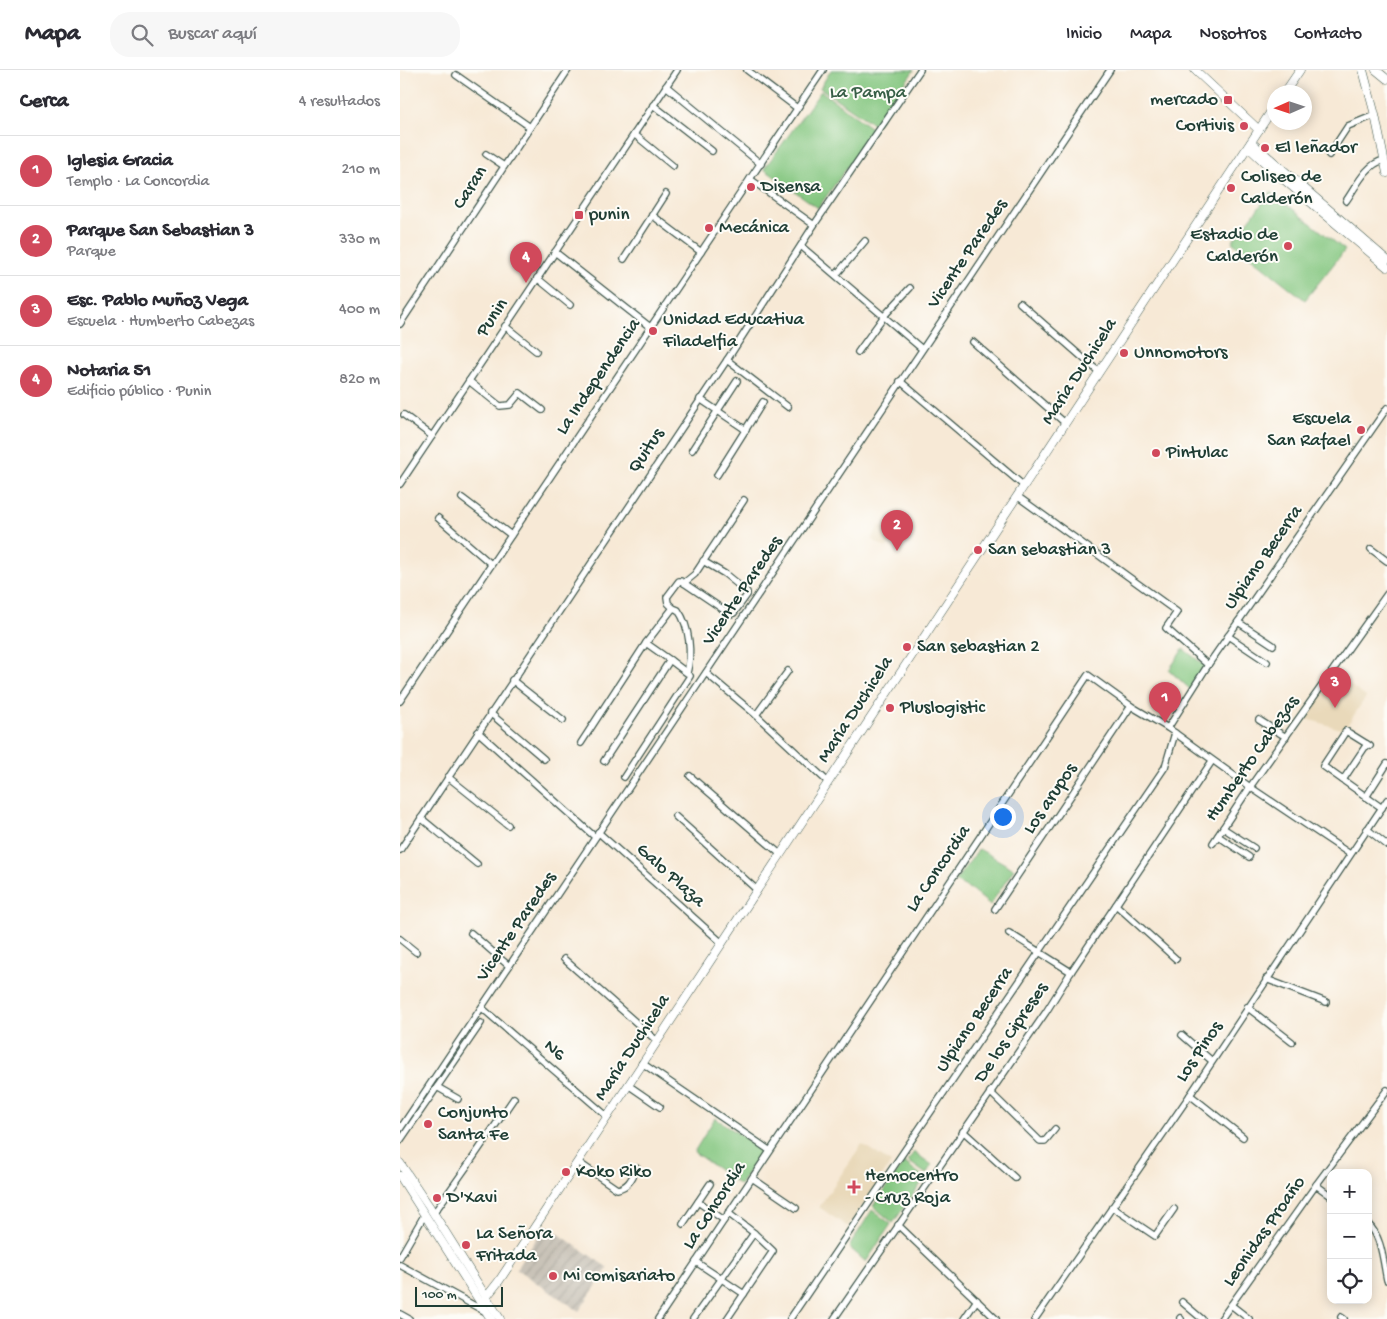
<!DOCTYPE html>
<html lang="es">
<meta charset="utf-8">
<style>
body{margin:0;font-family:"Gochi Hand",sans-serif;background:#f7f7f7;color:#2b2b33}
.controls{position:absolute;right:15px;bottom:15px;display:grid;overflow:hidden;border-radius:10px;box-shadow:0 2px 12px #0003}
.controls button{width:45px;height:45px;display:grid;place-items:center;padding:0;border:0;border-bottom:1px solid #e1e1e2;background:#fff;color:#2b2b33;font:25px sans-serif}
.compass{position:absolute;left:867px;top:15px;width:45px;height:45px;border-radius:50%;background:#fff;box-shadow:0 2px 12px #0003;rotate:267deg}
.scale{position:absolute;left:15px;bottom:12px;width:88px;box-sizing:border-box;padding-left:5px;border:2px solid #1f3d34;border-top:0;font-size:14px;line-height:18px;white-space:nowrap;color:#1f3d34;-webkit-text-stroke:4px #fdfcf7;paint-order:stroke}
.you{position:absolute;left:602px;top:746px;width:18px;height:18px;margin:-12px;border:4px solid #fff;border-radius:50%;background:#1a73e8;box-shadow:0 0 0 8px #1a73e833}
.badge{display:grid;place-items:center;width:32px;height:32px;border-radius:50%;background:#d1495b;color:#fff;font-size:16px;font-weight:700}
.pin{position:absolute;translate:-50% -41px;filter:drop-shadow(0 1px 2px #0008)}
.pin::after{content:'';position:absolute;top:26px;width:18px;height:15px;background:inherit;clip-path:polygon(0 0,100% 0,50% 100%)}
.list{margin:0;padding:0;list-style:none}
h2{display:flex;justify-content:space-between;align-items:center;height:65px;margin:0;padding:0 20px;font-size:21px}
h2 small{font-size:16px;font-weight:400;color:#7c7c81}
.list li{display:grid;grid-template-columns:32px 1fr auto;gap:15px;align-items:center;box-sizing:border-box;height:70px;padding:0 20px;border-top:1px solid #e1e1e2}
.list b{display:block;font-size:19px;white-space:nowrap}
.list p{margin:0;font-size:16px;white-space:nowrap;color:#7c7c81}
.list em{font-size:16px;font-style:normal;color:#7c7c81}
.icon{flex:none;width:28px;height:28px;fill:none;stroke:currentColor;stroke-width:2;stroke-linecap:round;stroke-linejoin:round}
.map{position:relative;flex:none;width:987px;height:1249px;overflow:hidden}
header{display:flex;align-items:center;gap:30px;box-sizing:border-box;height:70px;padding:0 25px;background:#fff;border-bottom:1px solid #e1e1e2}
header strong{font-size:24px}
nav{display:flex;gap:28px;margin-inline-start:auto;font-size:18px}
.search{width:350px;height:45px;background:#f7f7f7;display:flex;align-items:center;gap:12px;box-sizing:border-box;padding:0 18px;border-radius:20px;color:#7c7c81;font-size:19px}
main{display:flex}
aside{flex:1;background:#fff}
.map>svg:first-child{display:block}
</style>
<header>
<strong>Mapa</strong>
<div class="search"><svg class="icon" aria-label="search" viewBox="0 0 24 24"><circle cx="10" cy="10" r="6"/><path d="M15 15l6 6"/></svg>Buscar aquí</div>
<nav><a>Inicio</a><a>Mapa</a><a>Nosotros</a><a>Contacto</a></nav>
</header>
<main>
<aside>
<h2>Cerca<small>4 resultados</small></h2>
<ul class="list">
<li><span class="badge">1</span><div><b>Iglesia Gracia</b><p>Templo · La Concordia</p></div><em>210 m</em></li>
<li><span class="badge">2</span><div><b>Parque San Sebastian 3</b><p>Parque</p></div><em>330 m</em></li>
<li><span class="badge">3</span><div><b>Esc. Pablo Muñoz Vega</b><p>Escuela · Humberto Cabezas</p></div><em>400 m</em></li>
<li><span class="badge">4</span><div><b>Notaria 51</b><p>Edificio público · Punin</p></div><em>820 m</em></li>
</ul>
</aside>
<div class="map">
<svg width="987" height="1249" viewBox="0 0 987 1249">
<defs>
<pattern id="industrial-furrows" width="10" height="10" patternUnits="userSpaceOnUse" patternTransform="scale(1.25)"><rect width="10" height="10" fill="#c9c3b8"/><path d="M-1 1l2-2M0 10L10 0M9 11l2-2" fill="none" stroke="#aca89f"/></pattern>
</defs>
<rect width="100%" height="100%" fill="#fdfcf7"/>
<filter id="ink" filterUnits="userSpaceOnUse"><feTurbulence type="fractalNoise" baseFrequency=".02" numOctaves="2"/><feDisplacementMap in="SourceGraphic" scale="10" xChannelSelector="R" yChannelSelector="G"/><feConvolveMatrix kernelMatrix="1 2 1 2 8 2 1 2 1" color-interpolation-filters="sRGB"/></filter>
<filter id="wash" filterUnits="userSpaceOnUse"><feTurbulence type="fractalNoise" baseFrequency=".0096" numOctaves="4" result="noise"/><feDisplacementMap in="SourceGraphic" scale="20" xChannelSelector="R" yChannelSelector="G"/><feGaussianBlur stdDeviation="1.12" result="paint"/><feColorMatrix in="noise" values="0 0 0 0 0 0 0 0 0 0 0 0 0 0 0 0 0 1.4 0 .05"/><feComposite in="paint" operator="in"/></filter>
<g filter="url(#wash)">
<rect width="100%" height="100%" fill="#f7e9d6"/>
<g fill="#e9d9ba">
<polygon points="480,455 494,464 486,478 471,469"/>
<polygon points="934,603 966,627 944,660 904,648"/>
<polygon points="462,1074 491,1093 448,1157 419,1137"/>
</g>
<polygon fill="url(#industrial-furrows)" points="146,1155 208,1198 179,1241 116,1199"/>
<g fill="#83c67f" stroke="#51825a">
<polygon points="431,0 514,0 476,56 420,18"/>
<polygon points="421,21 474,60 418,138 364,99"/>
<polygon points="871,122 945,180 905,230 832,172"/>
<polygon points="783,579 806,596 791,620 769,600"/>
<polygon points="579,779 614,799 590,835 572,820 555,811"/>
<polygon points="315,1048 363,1080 340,1115 294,1082"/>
<polygon points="514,1082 532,1095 526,1104 508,1091"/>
<polygon points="504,1092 525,1108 493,1153 473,1136"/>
<polygon points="472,1140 491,1154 466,1192 449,1177"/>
</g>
</g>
<g filter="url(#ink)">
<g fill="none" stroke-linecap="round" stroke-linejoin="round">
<g stroke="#3f574c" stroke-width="8">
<g id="street">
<polyline points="347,0 397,38"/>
<polyline points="56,5 130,57"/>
<polyline points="266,16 361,94"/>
<polyline points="253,35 312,81"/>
<polyline points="234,64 273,96"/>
<polyline points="86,84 104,96"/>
<polyline points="929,85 948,56 975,45"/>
<polyline points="350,109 414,155"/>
<path d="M 946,131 C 956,117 966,94 984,90"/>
<polyline points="252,145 301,182"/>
<polyline points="401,176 522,279"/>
<polyline points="155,182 250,257"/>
<polyline points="224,189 266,124"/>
<polyline points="436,205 465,171"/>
<polyline points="137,208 170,235"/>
<polyline points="620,233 699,302"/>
<polyline points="0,254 168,0"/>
<polyline points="105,256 136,281"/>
<polyline points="573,272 665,353"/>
<polyline points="458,282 484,246 510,218"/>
<polyline points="327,290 388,337"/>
<polyline points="69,311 100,336 110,335 120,323 142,340"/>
<polyline points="500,311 624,416"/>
<polyline points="300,329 346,360"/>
<polyline points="4,345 32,366"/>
<polyline points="292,380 337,311"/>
<polyline points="317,405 363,332"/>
<polyline points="0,414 277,0"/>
<polyline points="617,426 777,542 766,558 808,595"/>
<polyline points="62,428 111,465"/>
<polyline points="38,448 91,494"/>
<polyline points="971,479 987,491"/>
<polyline points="284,513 327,542 331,544 334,543 347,525 347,522 325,504 303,491"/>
<polyline points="838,552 873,575"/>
<polyline points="828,566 867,592"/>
<path d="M 270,590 L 287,603 C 292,584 290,557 278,540 L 273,538"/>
<polyline points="306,603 356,645 428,712"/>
<polyline points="112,610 163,650"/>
<polyline points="0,631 423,0"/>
<polyline points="90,643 144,689"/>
<polyline points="356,645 388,601"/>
<polyline points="859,650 886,667"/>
<polyline points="768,658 808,595 987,338"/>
<polyline points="78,662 195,767"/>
<polyline points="181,673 246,573"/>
<polyline points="970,676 946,661 923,696 982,738"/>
<polyline points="204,691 270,590 246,573 273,538 268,533 267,527 279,511 281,511 284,513 295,504 344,430"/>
<polyline points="290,706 380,784"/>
<polyline points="48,707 108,755"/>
<polyline points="224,707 290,606"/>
<polyline points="943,710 967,674"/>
<polyline points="966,727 987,694"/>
<polyline points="275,746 357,820"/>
<polyline points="21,748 77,794"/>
<polyline points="823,758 854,778"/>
<polyline points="967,759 987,775"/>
<polyline points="198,762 322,873"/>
<polyline points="818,766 849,787"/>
<polyline points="813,773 850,717 987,524"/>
<polyline points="0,780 327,290 414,155 520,0"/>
<polyline points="716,835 776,889"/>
<polyline points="595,839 731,636"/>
<polyline points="71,863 109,896"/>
<polyline points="609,863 671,902"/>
<polyline points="0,869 16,882"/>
<polyline points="164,889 257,971"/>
<polyline points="866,909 926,932"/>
<polyline points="847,937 892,972"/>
<polyline points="82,938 208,1047"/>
<polyline points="782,965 812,991"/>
<polyline points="242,993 369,1080"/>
<polyline points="228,1015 260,1037"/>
<polyline points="37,1017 58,1029"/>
<polyline points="590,1022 640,1071 645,1071 655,1059"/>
<polyline points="790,1025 843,1067"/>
<path d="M 0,1059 C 237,706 472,352 710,0"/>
<polyline points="563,1061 615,1108"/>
<polyline points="0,1071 81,953"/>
<path d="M 178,1092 L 217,1119 C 229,1117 232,1108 237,1098"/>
<polyline points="352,1108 396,1138"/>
<polyline points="916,1115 931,1126"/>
<polyline points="298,1132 324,1150"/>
<polyline points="712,1137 755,1166 774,1139"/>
<polyline points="34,1143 70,1092 114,1028"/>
<polyline points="283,1154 310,1114"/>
<path d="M 968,1154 C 982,1167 983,1191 987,1210"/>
<polyline points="498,1155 596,1249"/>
<polyline points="0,1187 25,1144"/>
<polyline points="296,1192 344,1224"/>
<polyline points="0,1195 86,1242"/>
<polyline points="782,1232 802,1249"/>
<polyline points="831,1235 849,1249"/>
<polyline points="0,1244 9,1249"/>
<polyline points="941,1247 944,1249"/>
<polyline points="780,1248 781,1249"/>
<polyline points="258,1249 688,605 731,636 768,658 850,717 950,784"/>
<polyline points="293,1249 354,1163"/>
<polyline points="327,1249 373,1181 354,1163 328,1143"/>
<polyline points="390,1249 765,697 775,663"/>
<polyline points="434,1249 646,942 671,902 812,691"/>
<polyline points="564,1249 577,1230"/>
<polyline points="635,1249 790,1025 987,730"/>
<polyline points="821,1249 916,1115 987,1020"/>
</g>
</g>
<g stroke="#3f574c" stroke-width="9">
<g id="secondary">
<polyline points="795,0 859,60"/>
<polyline points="963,0 975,45 987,103"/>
<polyline points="976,0 987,9"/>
<polyline points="885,22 900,0"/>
<polyline points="851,72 987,190"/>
<polyline points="848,77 875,102 987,197"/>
<polyline points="0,1093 29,1136 100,1249"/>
<polyline points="0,1106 91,1249"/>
<polyline points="81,1234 99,1211 874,37"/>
</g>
</g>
<use href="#street" stroke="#fff" stroke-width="5.5"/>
<use href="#secondary" stroke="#fff" stroke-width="8"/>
</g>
</g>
<g fill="#d1495b" stroke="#fdfcf7" stroke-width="2">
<rect x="823" y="25" width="10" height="10" rx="2.5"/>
<circle cx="844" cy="56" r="5"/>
<circle cx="865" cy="78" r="5"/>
<circle cx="351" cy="117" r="5"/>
<circle cx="831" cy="118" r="5"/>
<rect x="174" y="140" width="10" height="10" rx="2.5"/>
<circle cx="309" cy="158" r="5"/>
<circle cx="888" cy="176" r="5"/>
<circle cx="253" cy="261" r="5"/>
<circle cx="724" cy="283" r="5"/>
<circle cx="961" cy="360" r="5"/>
<circle cx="756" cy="383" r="5"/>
<circle cx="578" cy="480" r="5"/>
<circle cx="507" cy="577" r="5"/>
<circle cx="490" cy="638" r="5"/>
<circle cx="28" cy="1054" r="5"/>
<circle cx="166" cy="1102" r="5"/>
<path d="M451.5 1109.5h5v5h5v5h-5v5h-5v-5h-5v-5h5z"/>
<circle cx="37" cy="1128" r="5"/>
<circle cx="66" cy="1175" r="5"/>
<circle cx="153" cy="1206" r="5"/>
</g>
<g text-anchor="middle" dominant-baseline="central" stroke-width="4" stroke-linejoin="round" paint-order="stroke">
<g font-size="19" fill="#385f47" stroke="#fdfcf7">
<text x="468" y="23">La Pampa</text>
</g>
<g font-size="19" fill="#1f3d34" stroke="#fdfcf7" text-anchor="start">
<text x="818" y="30" text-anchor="end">mercado</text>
<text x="834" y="56" text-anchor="end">Cortivis</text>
<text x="875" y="78">El leñador</text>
<text x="841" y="107">Coliseo de<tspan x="841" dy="22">Calderón</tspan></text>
<text x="361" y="117">Disensa</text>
<text x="189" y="145">punin</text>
<text x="319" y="158">Mecánica</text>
<text x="878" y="165" text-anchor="end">Estadio de<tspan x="878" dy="22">Calderón</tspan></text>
<text x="263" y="250">Unidad Educativa<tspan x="263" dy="22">Filadelfia</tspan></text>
<text x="734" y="283">Unnomotors</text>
<text x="951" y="349" text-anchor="end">Escuela<tspan x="951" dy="22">San Rafael</tspan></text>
<text x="766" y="383">Pintulac</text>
<text x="588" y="480">San sebastian 3</text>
<text x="517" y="577">San sebastian 2</text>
<text x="500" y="638">Pluslogistic</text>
<text x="38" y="1043">Conjunto<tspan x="38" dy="22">Santa Fe</tspan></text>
<text x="176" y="1102">Koko Riko</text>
<text x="465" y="1106">Hemocentro<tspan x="465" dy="22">- Cruz Roja</tspan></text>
<text x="47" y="1128">D'Xavi</text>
<text x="76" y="1164">La Señora<tspan x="76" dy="22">Fritada</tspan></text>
<text x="163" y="1206">Mi comisariato</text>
</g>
<g font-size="19" fill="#1f3d34" stroke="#fdfcf7">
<text transform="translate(71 118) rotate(-57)">Caran</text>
<text transform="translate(568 184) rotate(-56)">Vicente Paredes</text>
<text transform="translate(93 248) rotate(-56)">Punin</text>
<text transform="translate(680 302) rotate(-57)">Maria Duchicela</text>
<text transform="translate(199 307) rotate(-56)">La Independencia</text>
<text transform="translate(247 381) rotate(-56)">Quitus</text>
<text transform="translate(864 488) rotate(-55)">Ulpiano Becerra</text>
<text transform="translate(343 521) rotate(-56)">Vicente Paredes</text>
<text transform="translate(456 640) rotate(-57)">Maria Duchicela</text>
<text transform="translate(853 689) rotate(-55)">Humberto Cabezas</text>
<text transform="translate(651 729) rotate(-56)">Los arupos</text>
<text transform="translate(539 799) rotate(-56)">La Concordia</text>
<text transform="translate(270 806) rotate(42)">Galo Plaza</text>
<text transform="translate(117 857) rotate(-56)">Vicente Paredes</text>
<text transform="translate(575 950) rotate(-56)">Ulpiano Becerra</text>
<text transform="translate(612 963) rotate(-56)">De los Cipreses</text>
<text transform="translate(233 978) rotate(-57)">Maria Duchicela</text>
<text transform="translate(154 981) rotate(41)">N6</text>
<text transform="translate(800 982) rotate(-56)">Los Pinos</text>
<text transform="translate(315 1136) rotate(-57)">La Concordia</text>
<text transform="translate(865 1162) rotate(-55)">Leonidas Proaño</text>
</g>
</g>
</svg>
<div class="controls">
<button>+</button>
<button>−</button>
<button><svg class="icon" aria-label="locate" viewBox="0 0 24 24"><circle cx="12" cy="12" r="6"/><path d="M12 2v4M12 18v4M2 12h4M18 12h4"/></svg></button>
</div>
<svg class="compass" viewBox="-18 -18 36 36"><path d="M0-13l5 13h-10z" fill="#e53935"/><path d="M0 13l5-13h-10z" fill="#7c7c81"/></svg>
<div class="scale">100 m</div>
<div class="you"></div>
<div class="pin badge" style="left:765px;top:653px">1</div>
<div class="pin badge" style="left:497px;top:481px">2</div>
<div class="pin badge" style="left:935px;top:638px">3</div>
<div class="pin badge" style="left:126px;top:213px">4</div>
</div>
</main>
